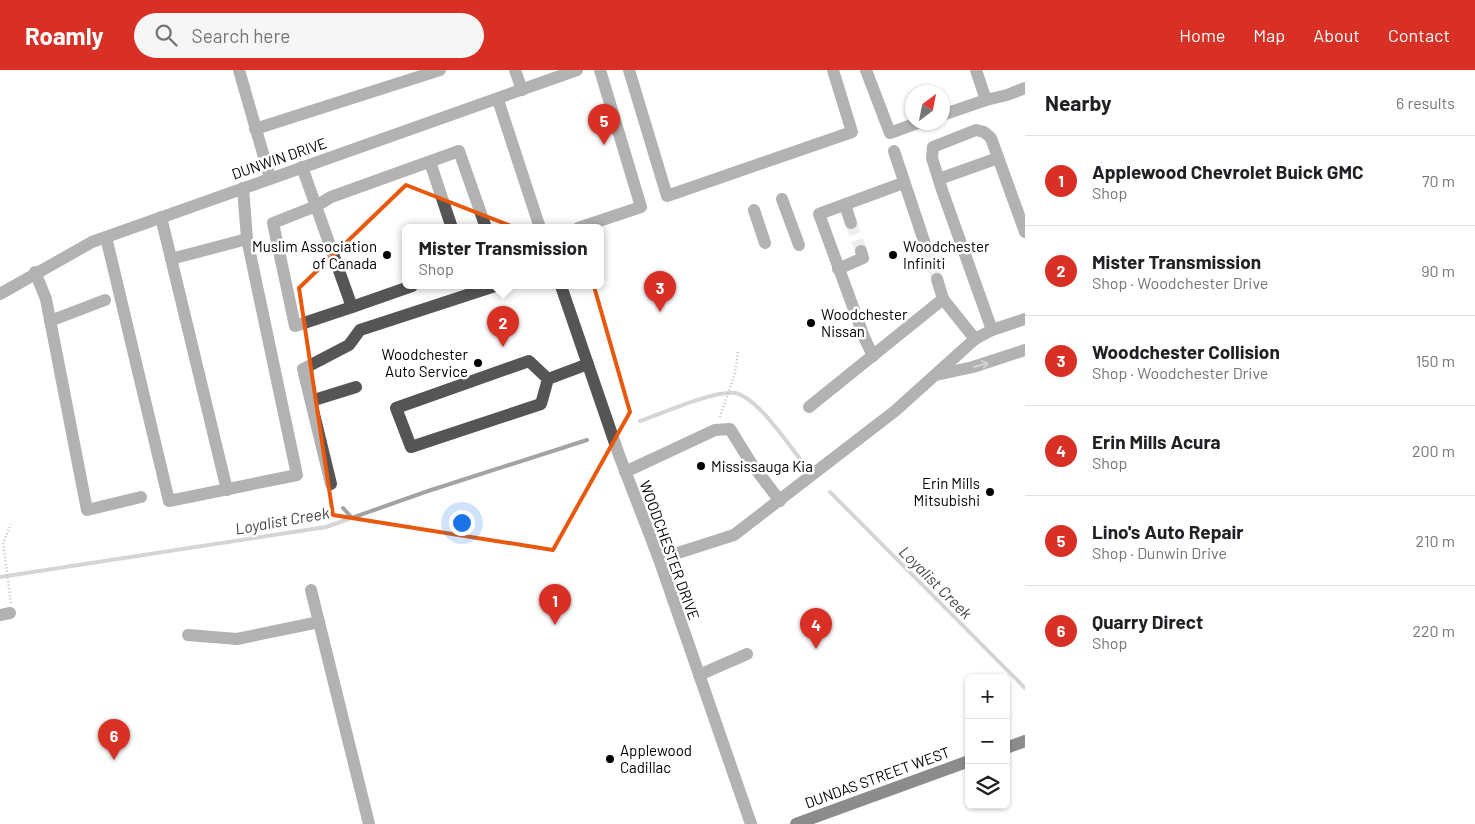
<!DOCTYPE html>
<meta charset="utf-8">
<style>
body{margin:0;font-family:Barlow,sans-serif;background:#f6f6f6;color:#202124}
.controls{position:absolute;right:15px;bottom:15px;display:grid;overflow:hidden;border-radius:8px;box-shadow:0 1px 4px #0004}
.controls button{width:45px;height:45px;display:grid;place-items:center;padding:0;border:0;border-bottom:1px solid #e0e0e0;background:#fff;color:#202124;font:25px sans-serif}
.compass{position:absolute;left:905px;top:15px;width:45px;height:45px;border-radius:50%;background:#fff;box-shadow:0 1px 4px #0004;rotate:32deg}
.you{position:absolute;left:461px;top:452px;width:18px;height:18px;margin:-12px;border:4px solid #fff;border-radius:50%;background:#1a73e8;box-shadow:0 0 0 8px #1a73e833}
.badge{display:grid;place-items:center;width:32px;height:32px;border-radius:50%;background:#d93025;color:#fff;font-size:16px;font-weight:700}
.pin{position:absolute;translate:-50% -41px;filter:drop-shadow(0 1px 2px #0008)}
.pin::after{content:'';position:absolute;top:26px;width:18px;height:15px;background:inherit;clip-path:polygon(0 0,100% 0,50% 100%)}
.popup{position:absolute;left:402px;top:154px;width:202px;height:65px;box-sizing:border-box;display:grid;place-content:center;border-radius:8px;background:#fff;filter:drop-shadow(0 1px 4px #0005);font-size:16px;white-space:nowrap;color:#757577}
.popup b{font-size:19px;color:#202124}
.popup::after{content:'';position:absolute;left:50%;top:100%;margin-left:-10px;border:10px solid transparent;border-top-color:#fff}
.list{margin:0;padding:0;list-style:none}
h2{display:flex;justify-content:space-between;align-items:center;height:65px;margin:0;padding:0 20px;font-size:21px}
h2 small{font-size:16px;font-weight:400;color:#757577}
.list li{display:grid;grid-template-columns:32px 1fr auto;gap:15px;align-items:center;box-sizing:border-box;height:90px;padding:0 20px;border-top:1px solid #e0e0e0}
.list b{display:block;font-size:19px;white-space:nowrap}
.list p{margin:0;font-size:16px;white-space:nowrap;color:#757577}
.list em{font-size:16px;font-style:normal;color:#757577}
.icon{flex:none;width:28px;height:28px;fill:none;stroke:currentColor;stroke-width:2;stroke-linecap:round;stroke-linejoin:round}
.map{position:relative;flex:none;width:1025px;height:754px;overflow:hidden}
header{display:flex;align-items:center;gap:30px;box-sizing:border-box;height:70px;padding:0 25px;background:#d93025;color:#fff}
header strong{font-size:24px}
nav{display:flex;gap:28px;margin-inline-start:auto;font-size:18px}
.search{width:350px;height:45px;background:#f6f6f6;display:flex;align-items:center;gap:12px;box-sizing:border-box;padding:0 18px;border-radius:28px;color:#757577;font-size:19px}
main{display:flex}
aside{flex:1;background:#fff}
.map>svg:first-child{display:block}
</style>
<header>
<strong>Roamly</strong>
<div class="search"><svg class="icon" aria-label="search" viewBox="0 0 24 24"><circle cx="10" cy="10" r="6"/><path d="M15 15l6 6"/></svg>Search here</div>
<nav><a>Home</a><a>Map</a><a>About</a><a>Contact</a></nav>
</header>
<main>
<div class="map">
<svg width="1025" height="754" viewBox="0 0 1025 754">
<rect width="100%" height="100%" fill="#fff"/>
<g fill="none" stroke-linecap="round" stroke-linejoin="round">
<g stroke="#a3a3a3" stroke-width="4">
<path d="M 640,351 C 661,344 714,320 735,323 C 757,327 787,373 801,390"/>
<polyline points="830,422 1025,618"/>
<polyline points="343,438 352,448"/>
<polyline points="0,507 326,457 428,421 587,370"/>
</g>
<g stroke="#d9d9d9" stroke-width="12" stroke-dasharray="12 6" stroke-linecap="butt">
<polyline points="851,153 861,181"/>
<polyline points="926,177 937,209"/>
</g>
<g stroke="#777" stroke-width="2.5" stroke-dasharray="1 2.5" stroke-linecap="butt">
<polyline points="720,347 735,303 738,281"/>
<polyline points="11,533 3,473 11,454"/>
</g>
<g stroke="#555" stroke-width="12">
<polyline points="239,0 270,108"/>
<polyline points="515,0 522,20"/>
<polyline points="629,0 667,126 852,62 833,0"/>
<polyline points="866,0 890,63 920,52"/>
<polyline points="498,30 540,158"/>
<polyline points="986,30 1007,25 1025,18"/>
<polyline points="942,45 986,30 976,0"/>
<polyline points="255,59 440,0"/>
<polyline points="894,81 926,177"/>
<polyline points="430,92 452,158"/>
<polyline points="302,97 352,237 295,256 273,153 316,136 331,127 459,81 486,158"/>
<polyline points="939,109 998,88"/>
<polyline points="782,129 799,175"/>
<polyline points="845,135 851,153"/>
<polyline points="754,140 765,173"/>
<polyline points="161,147 227,420"/>
<polyline points="578,158 641,137 600,0"/>
<polyline points="106,167 169,431 297,405 247,169 243,118"/>
<polyline points="171,189 247,169"/>
<polyline points="838,199 863,188 861,181"/>
<polyline points="35,202 46,229 87,440 141,427"/>
<polyline points="561,216 619,385 659,489 751,754"/>
<polyline points="0,224 92,172 577,0"/>
<polyline points="943,229 975,269"/>
<polyline points="352,237 412,216"/>
<polyline points="50,251 105,230"/>
<polyline points="992,260 942,120 932,88 933,77 976,60 984,62 991,68 1025,162"/>
<polyline points="873,286 864,267 819,144 903,113"/>
<polyline points="936,305 973,297 1025,280"/>
<polyline points="548,309 529,291 396,338 411,377 541,334 548,309 588,294"/>
<polyline points="311,331 356,317"/>
<polyline points="809,337 943,229 937,209"/>
<polyline points="625,402 715,360 730,359 751,393 780,431"/>
<polyline points="331,414 303,299 349,275 360,260 495,216"/>
<polyline points="659,489 734,465 895,341 975,269 992,260 1025,249"/>
<polyline points="311,520 369,754"/>
<polyline points="0,545 10,543"/>
<polyline points="188,565 237,569 319,552"/>
<polyline points="699,605 747,584"/>
</g>
<g stroke="#000" stroke-width="12">
<polyline points="1006,678 1025,671"/>
<polyline points="796,754 969,691"/>
</g>
</g>
<defs><path id="oneway-shaft" d="M-6 0H5M1.5-3L5.5 0L1.5 3" fill="none" stroke-width="1.6" stroke-linecap="round" stroke-linejoin="round" transform="scale(1.25)"/></defs>
<use stroke="#999" href="#oneway-shaft" transform="translate(981 295) rotate(-16)"/>
<path d="M0 0H1025V754H0ZM 406,115 L 585,185 L 630,342 L 553,480 L 333,445 L 299,218 Z" fill="#fff" fill-opacity=".55" fill-rule="evenodd"/>
<path fill="none" stroke="#e8590c" stroke-width="4" stroke-linejoin="round" d="M 406,115 L 585,185 L 630,342 L 553,480 L 333,445 L 299,218 Z"/>
<g fill="#000" stroke="#fff" stroke-width="2">
<circle cx="387" cy="185" r="5"/>
<circle cx="893" cy="185" r="5"/>
<circle cx="811" cy="253" r="5"/>
<circle cx="478" cy="293" r="5"/>
<circle cx="701" cy="396" r="5"/>
<circle cx="990" cy="422" r="5"/>
<circle cx="610" cy="689" r="5"/>
</g>
<g text-anchor="middle" dominant-baseline="central" stroke-width="5" stroke-linejoin="round" paint-order="stroke">
<g font-size="15" fill="#000" stroke="#fff">
<text transform="translate(279 88) rotate(-19)">DUNWIN DRIVE</text>
<text transform="translate(670 480) rotate(70)">WOODCHESTER DRIVE</text>
<text transform="translate(877 707) rotate(-20)">DUNDAS STREET WEST</text>
</g>
<g font-size="15" fill="#000" stroke="#fff" text-anchor="start">
<text x="377" y="176" text-anchor="end">Muslim Association<tspan x="377" dy="17">of Canada</tspan></text>
<text x="903" y="176">Woodchester<tspan x="903" dy="17">Infiniti</tspan></text>
<text x="821" y="244">Woodchester<tspan x="821" dy="17">Nissan</tspan></text>
<text x="468" y="284" text-anchor="end">Woodchester<tspan x="468" dy="17">Auto Service</tspan></text>
<text x="711" y="396">Mississauga Kia</text>
<text x="980" y="413" text-anchor="end">Erin Mills<tspan x="980" dy="17">Mitsubishi</tspan></text>
<text x="620" y="680">Applewood<tspan x="620" dy="17">Cadillac</tspan></text>
</g>
<g font-size="16" font-style="italic" fill="#444" stroke="#fff">
<text transform="translate(282 450) rotate(-10)">Loyalist Creek</text>
<text transform="translate(936 512) rotate(45)">Loyalist Creek</text>
</g>
</g>
</svg>
<div class="controls">
<button>+</button>
<button>−</button>
<button><svg class="icon" aria-label="layers" viewBox="0 0 24 24"><path d="M12 4l9 5-9 5-9-5zM3 14l9 5 9-5"/></svg></button>
</div>
<svg class="compass" viewBox="-18 -18 36 36"><path d="M0-13l5 13h-10z" fill="#e53935"/><path d="M0 13l5-13h-10z" fill="#757577"/></svg>
<div class="you"></div>
<div class="pin badge" style="left:555px;top:555px">1</div>
<div class="pin badge" style="left:503px;top:277px">2</div>
<div class="popup"><b>Mister Transmission</b>Shop</div>
<div class="pin badge" style="left:660px;top:242px">3</div>
<div class="pin badge" style="left:816px;top:579px">4</div>
<div class="pin badge" style="left:604px;top:75px">5</div>
<div class="pin badge" style="left:114px;top:690px">6</div>
</div>
<aside>
<h2>Nearby<small>6 results</small></h2>
<ul class="list">
<li><span class="badge">1</span><div><b>Applewood Chevrolet Buick GMC</b><p>Shop</p></div><em>70 m</em></li>
<li><span class="badge">2</span><div><b>Mister Transmission</b><p>Shop · Woodchester Drive</p></div><em>90 m</em></li>
<li><span class="badge">3</span><div><b>Woodchester Collision</b><p>Shop · Woodchester Drive</p></div><em>150 m</em></li>
<li><span class="badge">4</span><div><b>Erin Mills Acura</b><p>Shop</p></div><em>200 m</em></li>
<li><span class="badge">5</span><div><b>Lino's Auto Repair</b><p>Shop · Dunwin Drive</p></div><em>210 m</em></li>
<li><span class="badge">6</span><div><b>Quarry Direct</b><p>Shop</p></div><em>220 m</em></li>
</ul>
</aside>
</main>
